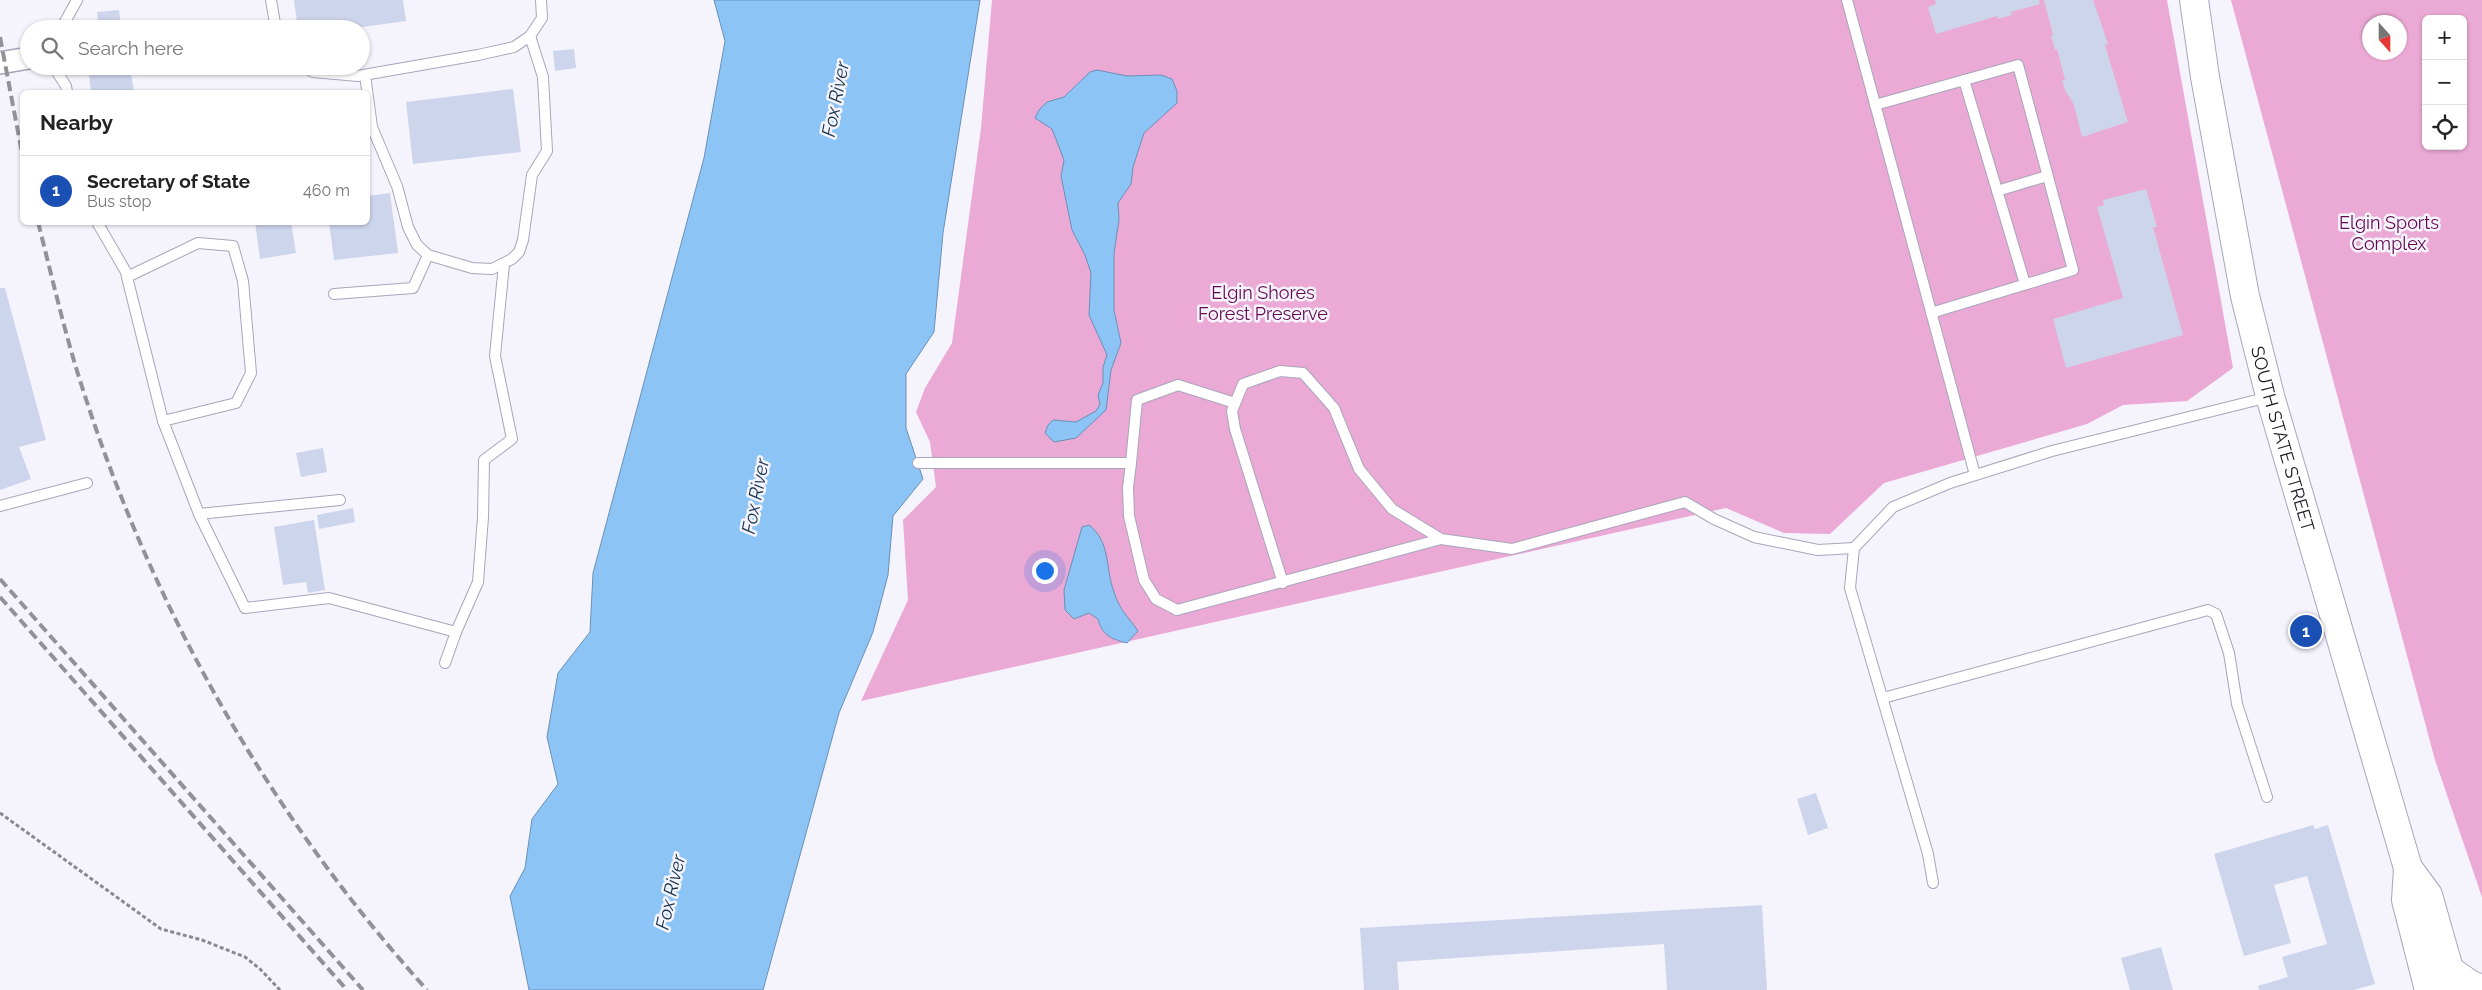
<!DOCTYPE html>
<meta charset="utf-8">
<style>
body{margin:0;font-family:Raleway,sans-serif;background:#f2f2f2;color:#222}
.controls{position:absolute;right:15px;top:15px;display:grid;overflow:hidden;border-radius:8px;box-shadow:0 1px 4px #0004}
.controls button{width:45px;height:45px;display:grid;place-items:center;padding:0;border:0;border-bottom:1px solid #e0e0e0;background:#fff;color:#222;font:25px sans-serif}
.compass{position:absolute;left:2362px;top:15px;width:45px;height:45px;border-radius:50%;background:#fff;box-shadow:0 1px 4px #0004;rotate:159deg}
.you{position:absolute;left:1044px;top:570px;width:18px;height:18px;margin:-12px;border:4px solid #fff;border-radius:50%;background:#1a73e8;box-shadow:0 0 0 8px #1a73e833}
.badge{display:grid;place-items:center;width:32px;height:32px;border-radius:50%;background:#3b7d6e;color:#fff;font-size:16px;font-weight:700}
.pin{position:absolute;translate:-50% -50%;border:2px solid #fff;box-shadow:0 1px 5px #0006}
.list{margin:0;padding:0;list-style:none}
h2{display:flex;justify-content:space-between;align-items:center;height:65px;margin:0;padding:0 20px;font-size:21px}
h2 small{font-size:16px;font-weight:400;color:#767676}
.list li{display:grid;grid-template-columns:32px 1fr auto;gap:15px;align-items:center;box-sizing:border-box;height:70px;padding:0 20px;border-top:1px solid #e0e0e0}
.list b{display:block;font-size:19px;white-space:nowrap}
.list p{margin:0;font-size:16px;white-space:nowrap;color:#767676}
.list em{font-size:16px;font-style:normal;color:#767676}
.icon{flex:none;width:28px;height:28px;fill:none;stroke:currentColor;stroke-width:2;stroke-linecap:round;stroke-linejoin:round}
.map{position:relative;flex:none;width:2482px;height:990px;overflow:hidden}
.search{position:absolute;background:#fff;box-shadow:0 1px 4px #0004;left:20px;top:20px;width:350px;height:55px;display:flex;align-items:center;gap:12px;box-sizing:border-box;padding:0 18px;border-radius:28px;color:#767676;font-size:19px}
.panel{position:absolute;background:#fff;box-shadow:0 1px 4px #0004;left:20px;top:90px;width:350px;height:135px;border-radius:8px}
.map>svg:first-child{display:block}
</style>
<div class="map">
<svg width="2482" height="990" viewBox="0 0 2482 990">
<rect width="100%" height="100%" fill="#f5f4fd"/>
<g fill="#eba9d5" fill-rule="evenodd">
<polygon points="992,0 2167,0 2233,368 2187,401 2123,405 2087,424 1884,483 1830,534 1784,533 1726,508 861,701 908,600 903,520 936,487 930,442 916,412 925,388 952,343 981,128"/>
<path d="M 2231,0 L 2482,0 L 2482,897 L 2435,760 ZM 2426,19 L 2463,19 L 2463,146 L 2426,146 ZM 2370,22 L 2400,22 L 2400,52 L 2370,52 Z"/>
</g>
<g fill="#8dc4f6" stroke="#6a90b6">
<polygon points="714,0 980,0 943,233 934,332 906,374 906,428 923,479 893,516 888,575 873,632 839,713 763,990 529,990 510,896 525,868 532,819 558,784 547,737 558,673 590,632 593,573 704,158 725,41"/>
<polygon points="1097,70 1127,76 1161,75 1172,79 1177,91 1177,103 1144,133 1133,167 1131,184 1118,203 1119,220 1114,253 1114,310 1121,343 1111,370 1106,410 1076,438 1054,442 1045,433 1048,425 1053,420 1076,422 1096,411 1100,404 1098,395 1103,383 1103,367 1107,355 1089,315 1091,273 1085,255 1072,230 1061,176 1064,160 1052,129 1035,118 1039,110 1047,102 1064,97 1090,72"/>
<path d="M 1089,525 C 1111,542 1105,568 1114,592 C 1120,611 1127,615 1138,631 L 1127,643 C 1111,639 1102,635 1098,619 L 1089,613 L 1074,619 L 1065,610 L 1064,590 L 1082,527 Z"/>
</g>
<g fill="#cdd5ec">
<polygon points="294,0 403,0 406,21 348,29 298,29"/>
<polygon points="1935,0 2039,0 2040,4 2011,12 2012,15 1998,19 1997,16 1936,34 1928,7 1936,4"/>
<polygon points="2044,0 2093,0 2108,44 2105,45 2128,122 2082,137 2074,105 2066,92 2062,81 2065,80 2057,49 2055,50 2051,36 2053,35"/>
<polygon points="119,10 121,29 99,29 97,12"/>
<polygon points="574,49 576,68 555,71 553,51"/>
<polygon points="88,66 130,66 134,92 91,92"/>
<polygon points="513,89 521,152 413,164 406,102"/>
<polygon points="2146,189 2157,227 2153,227 2183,335 2066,368 2053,319 2123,298 2097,207 2104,205 2103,200"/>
<polygon points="390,193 398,253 334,260 329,222 368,222 368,196"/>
<polygon points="255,222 291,222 296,253 260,259"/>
<polygon points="0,288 5,288 46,440 19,447 31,479 0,490"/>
<polygon points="323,448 327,472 301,477 296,453"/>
<polygon points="353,508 355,522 319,529 317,515"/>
<polygon points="314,520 325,590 308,593 306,582 283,585 274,527"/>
<polygon points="1816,793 1828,828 1808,835 1797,799"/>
<polygon points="2313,825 2315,829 2328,825 2375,984 2354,990 2259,990 2258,986 2288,977 2282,957 2327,944 2307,876 2274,885 2291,943 2244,956 2214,854"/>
<polygon points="1762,905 1767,990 1667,990 1664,944 1397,962 1399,990 1364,990 1360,928"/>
<polygon points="2161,947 2173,990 2130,990 2121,958"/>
</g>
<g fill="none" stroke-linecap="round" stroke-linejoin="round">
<g stroke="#a8a5bb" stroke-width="12">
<g id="service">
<polyline points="271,0 276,29"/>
<polyline points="1847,0 1975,475"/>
<polyline points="61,29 77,0"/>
<polyline points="53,66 66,86 67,92"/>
<polyline points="302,66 313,72 358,76 478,55 514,47 530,36 542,18 541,0"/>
<polyline points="365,75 372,127 397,186 408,227 417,245 428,255 472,268 492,269 512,259 519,252 523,240 532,175 547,151 543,77 530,36"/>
<polyline points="1964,80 2025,284"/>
<polyline points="1875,105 2018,65 2073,270 1931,313"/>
<polyline points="1997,191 2047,176"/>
<polyline points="97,222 126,272 127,277 163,421 236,403 251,373 243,281 233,246 198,243 127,277"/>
<polyline points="334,294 413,288 428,255"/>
<polyline points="163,421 199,514 340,500"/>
<polyline points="918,463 1131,463 1128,488 1129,516 1144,580 1156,599 1177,610 1441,539"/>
<polyline points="1131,463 1137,400 1178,385 1235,403"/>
<polyline points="0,506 87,483"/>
<polyline points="199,514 245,608 329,598 456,632 478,582 483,517 484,460 512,439 495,356 504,264"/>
<polyline points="1283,583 1235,429 1232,411 1243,384 1280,371 1303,373 1334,408 1359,469 1392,509 1441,539 1512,549 1685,502 1714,519 1754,537 1818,550 1854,548"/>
<polyline points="445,663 456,632"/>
<polyline points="1883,698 2208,610 2216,614 2229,653 2237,704 2267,797"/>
<polyline points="1933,883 1928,854 1850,588 1854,548 1893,507 1950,483 2052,451 2269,397"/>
</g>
</g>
<g stroke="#a8a5bb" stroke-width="24">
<polyline id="minor" points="0,63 29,58"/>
</g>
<g stroke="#a8a5bb" stroke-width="30">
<g id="primary">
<path id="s1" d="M 2194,0 L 2205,77 L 2245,296 L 2270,396 L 2408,868 L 2428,895 L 2455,990"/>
<polyline points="2408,868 2406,900 2429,990"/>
</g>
</g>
<g stroke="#a8a5bb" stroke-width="30">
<polyline id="motorway" points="2448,969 2471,985 2482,989"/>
</g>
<polyline stroke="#898891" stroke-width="3" stroke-dasharray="4 2.5" stroke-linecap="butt" points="0,813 161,929 202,940 245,957 260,969 280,990"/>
<use href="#service" stroke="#fff" stroke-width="10"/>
<use href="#minor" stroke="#fff" stroke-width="21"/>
<use href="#primary" stroke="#fff" stroke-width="28"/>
<use href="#motorway" stroke="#fff" stroke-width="28"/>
<g stroke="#92919a" stroke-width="4" stroke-dasharray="10 5" stroke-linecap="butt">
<polyline points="0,37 22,153"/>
<path d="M 38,222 C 53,281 66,339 85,396 C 156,616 272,818 427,990"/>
<polyline points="0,579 363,990"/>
<polyline points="0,597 347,990"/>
</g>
</g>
<g text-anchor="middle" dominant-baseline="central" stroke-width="5" stroke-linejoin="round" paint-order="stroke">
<g font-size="18" fill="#660852" stroke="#f5f4fd">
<text x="2389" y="222">Elgin Sports<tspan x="2389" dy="21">Complex</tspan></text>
<text x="1263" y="292">Elgin Shores<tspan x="1263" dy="21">Forest Preserve</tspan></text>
</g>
<g font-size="18" fill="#1a1821" stroke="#f5f4fd">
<text stroke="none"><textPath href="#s1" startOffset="448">SOUTH STATE STREET</textPath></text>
</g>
<g font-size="19" font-style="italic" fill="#16334d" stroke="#f5f4fd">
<text transform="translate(835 99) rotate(-79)">Fox River</text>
<text transform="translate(755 496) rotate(-79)">Fox River</text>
<text transform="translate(670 892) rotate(-77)">Fox River</text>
</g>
</g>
</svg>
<div class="controls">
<button>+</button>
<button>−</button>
<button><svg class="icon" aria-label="locate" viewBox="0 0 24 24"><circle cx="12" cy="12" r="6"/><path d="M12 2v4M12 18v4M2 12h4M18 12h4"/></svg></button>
</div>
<svg class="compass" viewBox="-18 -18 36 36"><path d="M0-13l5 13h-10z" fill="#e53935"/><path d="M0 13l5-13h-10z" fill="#767676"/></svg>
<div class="you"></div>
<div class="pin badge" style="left:2306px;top:631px;background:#1a4fb4">1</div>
<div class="search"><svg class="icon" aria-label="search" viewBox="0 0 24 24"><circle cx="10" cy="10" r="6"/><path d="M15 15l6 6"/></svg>Search here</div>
<section class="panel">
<h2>Nearby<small></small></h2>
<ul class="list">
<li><span class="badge" style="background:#1a4fb4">1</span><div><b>Secretary of State</b><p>Bus stop</p></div><em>460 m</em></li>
</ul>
</section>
</div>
